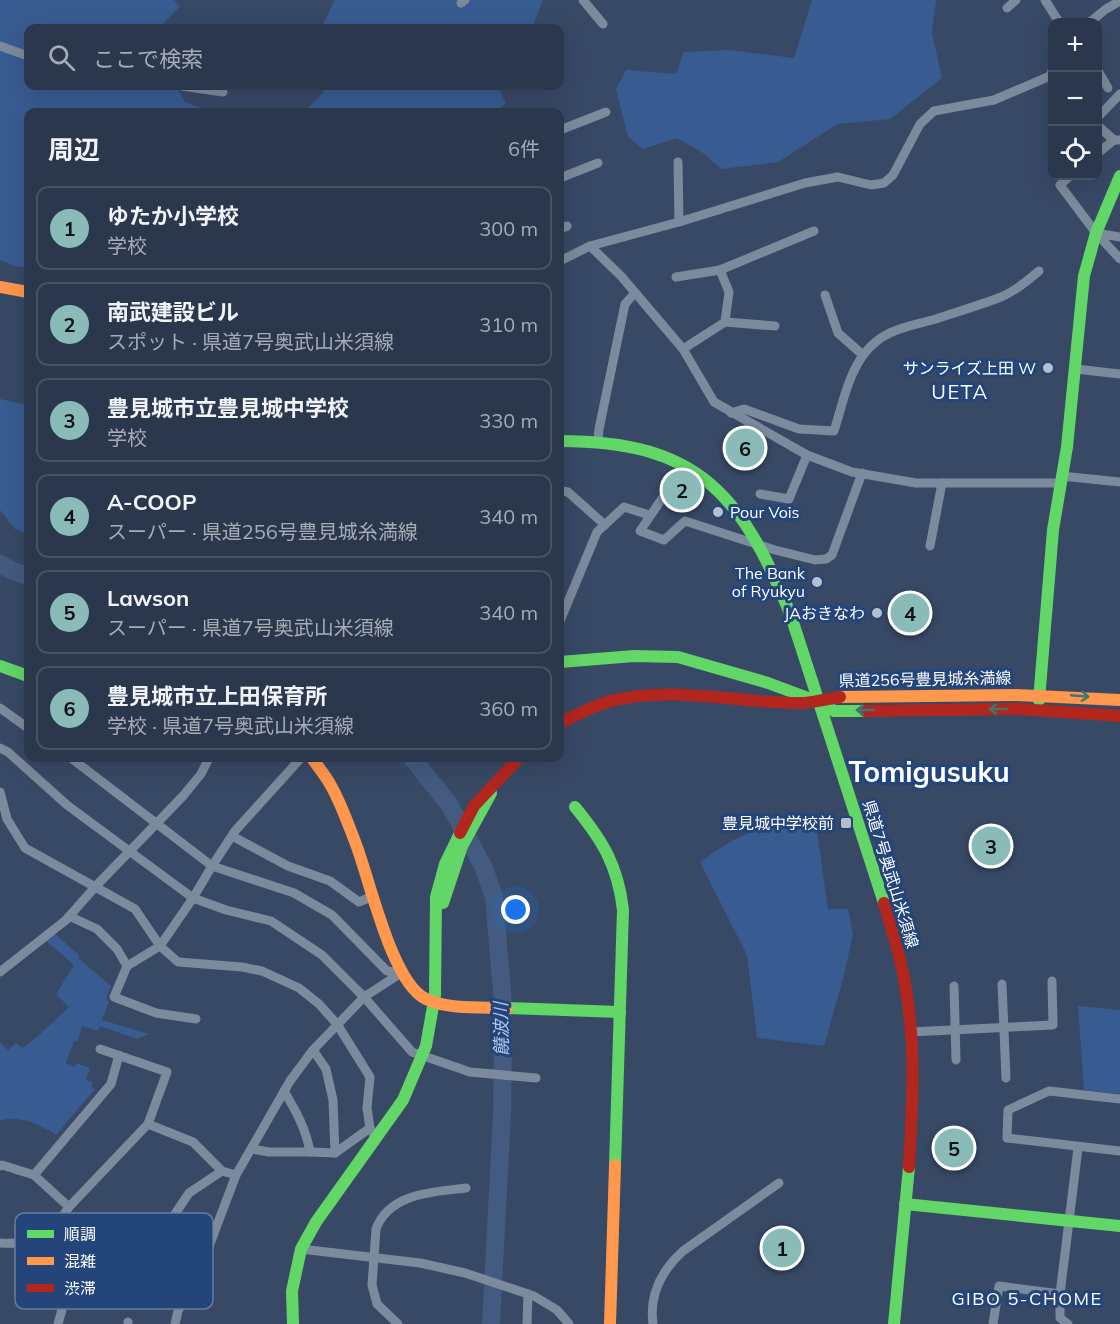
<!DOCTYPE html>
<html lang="ja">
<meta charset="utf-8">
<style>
body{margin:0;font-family:Mulish,"Noto Sans JP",sans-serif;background:#364256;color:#f1f3f6}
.controls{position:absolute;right:18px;top:18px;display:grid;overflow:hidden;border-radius:12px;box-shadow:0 6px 24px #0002}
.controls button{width:54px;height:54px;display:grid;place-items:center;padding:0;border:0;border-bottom:2px solid #465164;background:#2a374c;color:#f1f3f6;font:30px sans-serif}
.you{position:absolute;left:516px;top:910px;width:21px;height:21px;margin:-15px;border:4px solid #fff;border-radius:50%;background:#1a73e8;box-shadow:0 0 0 9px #1a73e833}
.badge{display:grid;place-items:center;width:39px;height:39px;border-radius:50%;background:#8bbbb9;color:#111;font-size:20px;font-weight:700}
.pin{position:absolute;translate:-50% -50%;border:3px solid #fff;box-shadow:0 2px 6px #0006}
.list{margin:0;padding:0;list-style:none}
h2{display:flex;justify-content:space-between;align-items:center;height:78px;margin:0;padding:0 24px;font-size:26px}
h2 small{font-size:20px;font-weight:400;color:#a5acb5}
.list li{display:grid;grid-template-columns:39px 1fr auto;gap:18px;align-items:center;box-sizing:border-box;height:84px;margin:0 12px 12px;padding:0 12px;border:2px solid #465164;border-radius:12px}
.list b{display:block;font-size:22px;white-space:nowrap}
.list p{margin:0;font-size:20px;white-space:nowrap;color:#a5acb5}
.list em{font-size:20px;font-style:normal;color:#a5acb5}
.icon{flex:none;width:33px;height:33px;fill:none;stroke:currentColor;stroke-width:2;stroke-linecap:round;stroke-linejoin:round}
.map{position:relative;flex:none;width:1120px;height:1324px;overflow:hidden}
.search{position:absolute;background:#2a374c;box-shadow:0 6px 24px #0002;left:24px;top:24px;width:540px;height:66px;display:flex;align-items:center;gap:15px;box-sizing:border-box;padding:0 21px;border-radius:12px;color:#a5acb5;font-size:22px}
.panel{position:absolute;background:#2a374c;box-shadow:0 6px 24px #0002;left:24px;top:108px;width:540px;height:654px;border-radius:12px}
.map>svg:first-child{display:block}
</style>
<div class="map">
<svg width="1120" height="1324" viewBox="0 0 1120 1324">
<rect width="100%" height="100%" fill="#384966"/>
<g fill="#385b91">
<polygon points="0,0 174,0 180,6 159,28 28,28 28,86 176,86 185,102 212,112 28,112 28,268 15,266 0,260"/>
<polygon points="335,0 543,0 533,25 525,28 321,28"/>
<polygon points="812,0 936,0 932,33 942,78 890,119 838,124 778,162 721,169 703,153 677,138 643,149 628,137 616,89 626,70 676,74 684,52 729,50 794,58"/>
<polygon points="322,86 497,86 506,103 497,112 304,112 324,92"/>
<polygon points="0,399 28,405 28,534 15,529 0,510"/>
<path d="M 798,822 L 816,825 L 828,909 L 848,909 L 853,934 L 844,975 L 824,1046 L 757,1038 L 747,955 L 700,862 C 730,840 760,824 798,822 Z"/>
<path d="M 54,933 L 79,955 L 79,959 L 111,986 L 106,999 L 109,1001 L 102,1020 L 149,1034 L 137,1039 L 100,1026 L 98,1031 L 82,1026 L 77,1042 L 74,1041 L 66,1063 L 75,1067 L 76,1063 L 90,1068 L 86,1080 L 93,1082 L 91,1087 L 95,1089 L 56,1135 C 41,1125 18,1114 0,1121 L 0,1042 L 8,1050 L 16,1043 L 22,1048 L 37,1037 L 69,1007 L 56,994 L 74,965 L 45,940 Z"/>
<polygon points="1078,1006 1120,1010 1120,1094 1084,1090"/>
</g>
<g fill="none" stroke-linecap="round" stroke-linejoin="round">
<g stroke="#435b81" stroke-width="18">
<polyline points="0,564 13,571 28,576"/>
<polyline points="412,758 449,804 484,868 494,897 502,991 503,1039 502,1115 491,1324"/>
</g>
<g stroke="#7c8a9d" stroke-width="9">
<polyline points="583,0 603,24"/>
<polyline points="1045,0 1059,22"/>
<polyline points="461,3 465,0"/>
<polyline points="1007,8 1016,0"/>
<polyline points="1090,22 1106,9 1120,1"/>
<polyline points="0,46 28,56"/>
<polyline points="1098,71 1108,88"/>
<polyline points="182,86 223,92"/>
<polyline points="1098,117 1120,94"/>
<polyline points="1098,126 1114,140"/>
<polyline points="560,130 606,112"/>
<polyline points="1098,153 1114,140 1120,140"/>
<polyline points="678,162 679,222"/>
<polyline points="1070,176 1060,185 1096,233 1120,259"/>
<polyline points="560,178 598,163"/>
<polyline points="560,229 567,226"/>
<polyline points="1096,233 1120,237"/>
<polyline points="590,246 621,276 683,349 714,402 807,455 852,472 916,483 1059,483"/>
<polyline points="560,261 590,246 679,222 805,183 838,177 871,185 884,183 893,175 920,124 934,111 994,100 1050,76 1052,71"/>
<polyline points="720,270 729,292 725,322"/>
<polyline points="676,277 720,270 814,231"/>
<polyline points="825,295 838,333 863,355"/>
<polyline points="683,349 725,322 775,326"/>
<polyline points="1076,369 1120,374"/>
<path d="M 731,413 L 744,409 L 799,429 L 834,431 C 842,406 848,375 864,354 C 883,329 907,327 936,319 C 957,312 980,305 1001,297 C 1015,291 1027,281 1039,271"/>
<polyline points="598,441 599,429 625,304 635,293"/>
<polyline points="686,466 678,475 640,531 664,540 685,521 775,550 815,560 826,559 832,555 862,473"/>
<polyline points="1061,476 1120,482"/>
<polyline points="560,493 561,491 568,492 605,525"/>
<polyline points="760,494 789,499 807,455"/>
<polyline points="930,546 942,483"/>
<polyline points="560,621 597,532 624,507 649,515"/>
<polyline points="0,708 28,728"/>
<polyline points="0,748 8,752 67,805 193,898 226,910 271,921 322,955 364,997 412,1052 470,1072 536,1078"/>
<polyline points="71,758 212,866 294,893 332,915 387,971 401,973"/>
<polyline points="0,792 7,819 25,848 135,909 160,946 178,962 242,967 262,971 299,988 319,1004 337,1024 370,1077 367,1108 370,1128 376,1138"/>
<polyline points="232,836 288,866 330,881 359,902 373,896"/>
<polyline points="69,916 97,929 117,949 127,966"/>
<polyline points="0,972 66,920 95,887 183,796 201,774 209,758"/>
<polyline points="1002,984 1006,1078"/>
<polyline points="954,986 956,1060"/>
<polyline points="196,1019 156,1013 114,997 127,966 160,946 193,898 212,866 235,831 301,758"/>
<polyline points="910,1032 1053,1025 1052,981"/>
<polyline points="100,1049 167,1072 148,1124 69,1207 34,1175 111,1084 119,1055"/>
<polyline points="313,1050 326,1069 333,1100 335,1153"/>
<polyline points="1120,1099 1049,1091 1008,1110 1007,1138 1120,1151"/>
<polyline points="148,1124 193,1142 222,1171"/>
<path d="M 252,1149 L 269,1152 L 310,1152 C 306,1129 296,1111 284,1091"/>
<polyline points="310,1152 335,1153 370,1128"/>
<polyline points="0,1166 2,1165 34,1175"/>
<path d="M 0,1243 C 16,1244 52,1240 61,1253 C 69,1266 69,1275 82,1285 L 107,1276 L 140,1251 L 165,1229 L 189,1193 L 222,1171 L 236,1175"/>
<polyline points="50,1245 54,1229 69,1207"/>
<polyline points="301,1249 420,1263 465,1273 534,1296 557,1310 569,1324"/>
<polyline points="128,1322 128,1324"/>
<polyline points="58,1324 63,1306 77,1282"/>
<polyline points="175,1324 178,1311 197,1278 236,1175 290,1081 313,1050 364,997 401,973"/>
<path d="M 398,1324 L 377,1304 L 372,1285 L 376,1229 C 389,1193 433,1192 466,1188"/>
<polyline points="527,1324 528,1294"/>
<path d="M 653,1324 C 649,1294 661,1271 683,1251 L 779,1183"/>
<polyline points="993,1324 999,1286 1060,1294"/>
<polyline points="1068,1324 1060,1318 1060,1294 1078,1148"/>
</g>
<g stroke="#63d668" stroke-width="12">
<path d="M 560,441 C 699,441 742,495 791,616 L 884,903"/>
<polyline points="560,662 634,656 678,657 768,683 819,702 834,711 865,711"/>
<polyline points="0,666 28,676"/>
<polyline points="1039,700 1053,530 1067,447 1084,276 1096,233 1120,176"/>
<path d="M 575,807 C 603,841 618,866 623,910 L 615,1165"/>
<polyline points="443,903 462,846 491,793"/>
<polyline points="507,1008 620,1012"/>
<polyline points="905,1204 1120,1226"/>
<polyline points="293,1324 292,1291 301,1249 316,1222 403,1100 426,1046 435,995 436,897 445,864 460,833"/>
<polyline points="894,1324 909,1167"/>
</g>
<g stroke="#ff974d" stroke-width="12">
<polyline points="0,287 28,292"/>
<polyline points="840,697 1016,695 1120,700"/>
<path d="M 312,758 C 318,767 325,775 330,784 C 340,801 347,821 354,839 C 369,875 391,983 426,999 C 450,1010 482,1007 507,1008"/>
<polyline points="610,1324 615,1165"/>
</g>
<g stroke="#b3261e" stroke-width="12">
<polyline points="865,711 1020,709 1120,716"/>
<path d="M 560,723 C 576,715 593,706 611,701 C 674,685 740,704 804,703 C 816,702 828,699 840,697"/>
<polyline points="460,833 474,806 519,758"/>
<path d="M 884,903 C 893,934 903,965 907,997 C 916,1053 912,1111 909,1167"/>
</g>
</g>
<defs><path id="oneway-shaft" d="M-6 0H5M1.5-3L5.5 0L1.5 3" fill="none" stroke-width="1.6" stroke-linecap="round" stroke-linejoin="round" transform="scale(1.5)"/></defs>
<g stroke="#3a7874">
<use href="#oneway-shaft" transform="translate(1080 696) rotate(5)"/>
<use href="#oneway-shaft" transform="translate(998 709) rotate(180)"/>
<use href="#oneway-shaft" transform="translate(865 710) rotate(180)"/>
</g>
<g fill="#b9bfc9" stroke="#24457a" stroke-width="2">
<circle cx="1048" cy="368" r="6"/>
<circle cx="718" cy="512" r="6"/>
<circle cx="817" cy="582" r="6"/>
<circle cx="877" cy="613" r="6"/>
<rect x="840" y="817" width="12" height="12" rx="3"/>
</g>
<g text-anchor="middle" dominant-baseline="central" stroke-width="6" stroke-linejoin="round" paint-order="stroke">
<g font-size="16" fill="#fff" stroke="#24457a" text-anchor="end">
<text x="1036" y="368">サンライズ上田 W</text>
<text x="730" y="512" text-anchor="start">Pour Vois</text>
<text x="805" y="573">The Bank<tspan x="805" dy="18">of Ryukyu</tspan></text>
<text x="865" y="613">JAおきなわ</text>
<text x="834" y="823">豊見城中学校前</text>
</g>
<g font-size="16" fill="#fff" stroke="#24457a">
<text transform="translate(925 679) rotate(-1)">県道256号豊見城糸満線</text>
<text transform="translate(891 874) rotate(73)">県道7号奥武山米須線</text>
</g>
<g font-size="18" font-style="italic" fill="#b2caec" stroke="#24457a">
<text transform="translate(501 1029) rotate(-91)">饒波川</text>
</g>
<g font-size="18" letter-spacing="1.5" fill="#fff" stroke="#24457a">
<text x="1027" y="1298">GIBO 5-CHOME</text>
</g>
<g font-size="20" letter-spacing="1.5" fill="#fff" stroke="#24457a">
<text x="960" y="391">UETA</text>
</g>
<g font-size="28" font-weight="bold" fill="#fff" stroke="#24457a">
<text x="929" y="771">Tomigusuku</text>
</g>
</g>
<rect x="15" y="1213" width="198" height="96" rx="9" fill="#24457a" stroke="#667da2" stroke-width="1.5"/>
<rect x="27" y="1230" width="27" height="8" fill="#63d668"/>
<rect x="27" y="1257" width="27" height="8" fill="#ff974d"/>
<rect x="27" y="1284" width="27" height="8" fill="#b3261e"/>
<g font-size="16" fill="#fff">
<text x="64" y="1240">順調</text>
<text x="64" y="1267">混雑</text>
<text x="64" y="1294">渋滞</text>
</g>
</svg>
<div class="controls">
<button>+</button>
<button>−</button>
<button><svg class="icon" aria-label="locate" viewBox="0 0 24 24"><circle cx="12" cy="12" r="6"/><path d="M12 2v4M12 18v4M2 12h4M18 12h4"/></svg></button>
</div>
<div class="you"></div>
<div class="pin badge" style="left:782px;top:1248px">1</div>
<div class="pin badge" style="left:682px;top:490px">2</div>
<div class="pin badge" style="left:991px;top:846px">3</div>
<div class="pin badge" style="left:910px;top:613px">4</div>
<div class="pin badge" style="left:954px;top:1148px">5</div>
<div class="pin badge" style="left:745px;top:448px">6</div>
<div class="search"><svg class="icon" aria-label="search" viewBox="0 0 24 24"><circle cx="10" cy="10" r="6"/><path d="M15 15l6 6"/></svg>ここで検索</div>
<section class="panel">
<h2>周辺<small>6件</small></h2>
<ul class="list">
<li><span class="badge">1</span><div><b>ゆたか小学校</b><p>学校</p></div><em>300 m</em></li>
<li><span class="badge">2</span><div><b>南武建設ビル</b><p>スポット · 県道7号奥武山米須線</p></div><em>310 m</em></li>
<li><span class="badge">3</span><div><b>豊見城市立豊見城中学校</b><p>学校</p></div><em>330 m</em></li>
<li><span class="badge">4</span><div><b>A-COOP</b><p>スーパー · 県道256号豊見城糸満線</p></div><em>340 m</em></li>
<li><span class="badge">5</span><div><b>Lawson</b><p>スーパー · 県道7号奥武山米須線</p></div><em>340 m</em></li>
<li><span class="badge">6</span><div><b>豊見城市立上田保育所</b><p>学校 · 県道7号奥武山米須線</p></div><em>360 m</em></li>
</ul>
</section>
</div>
